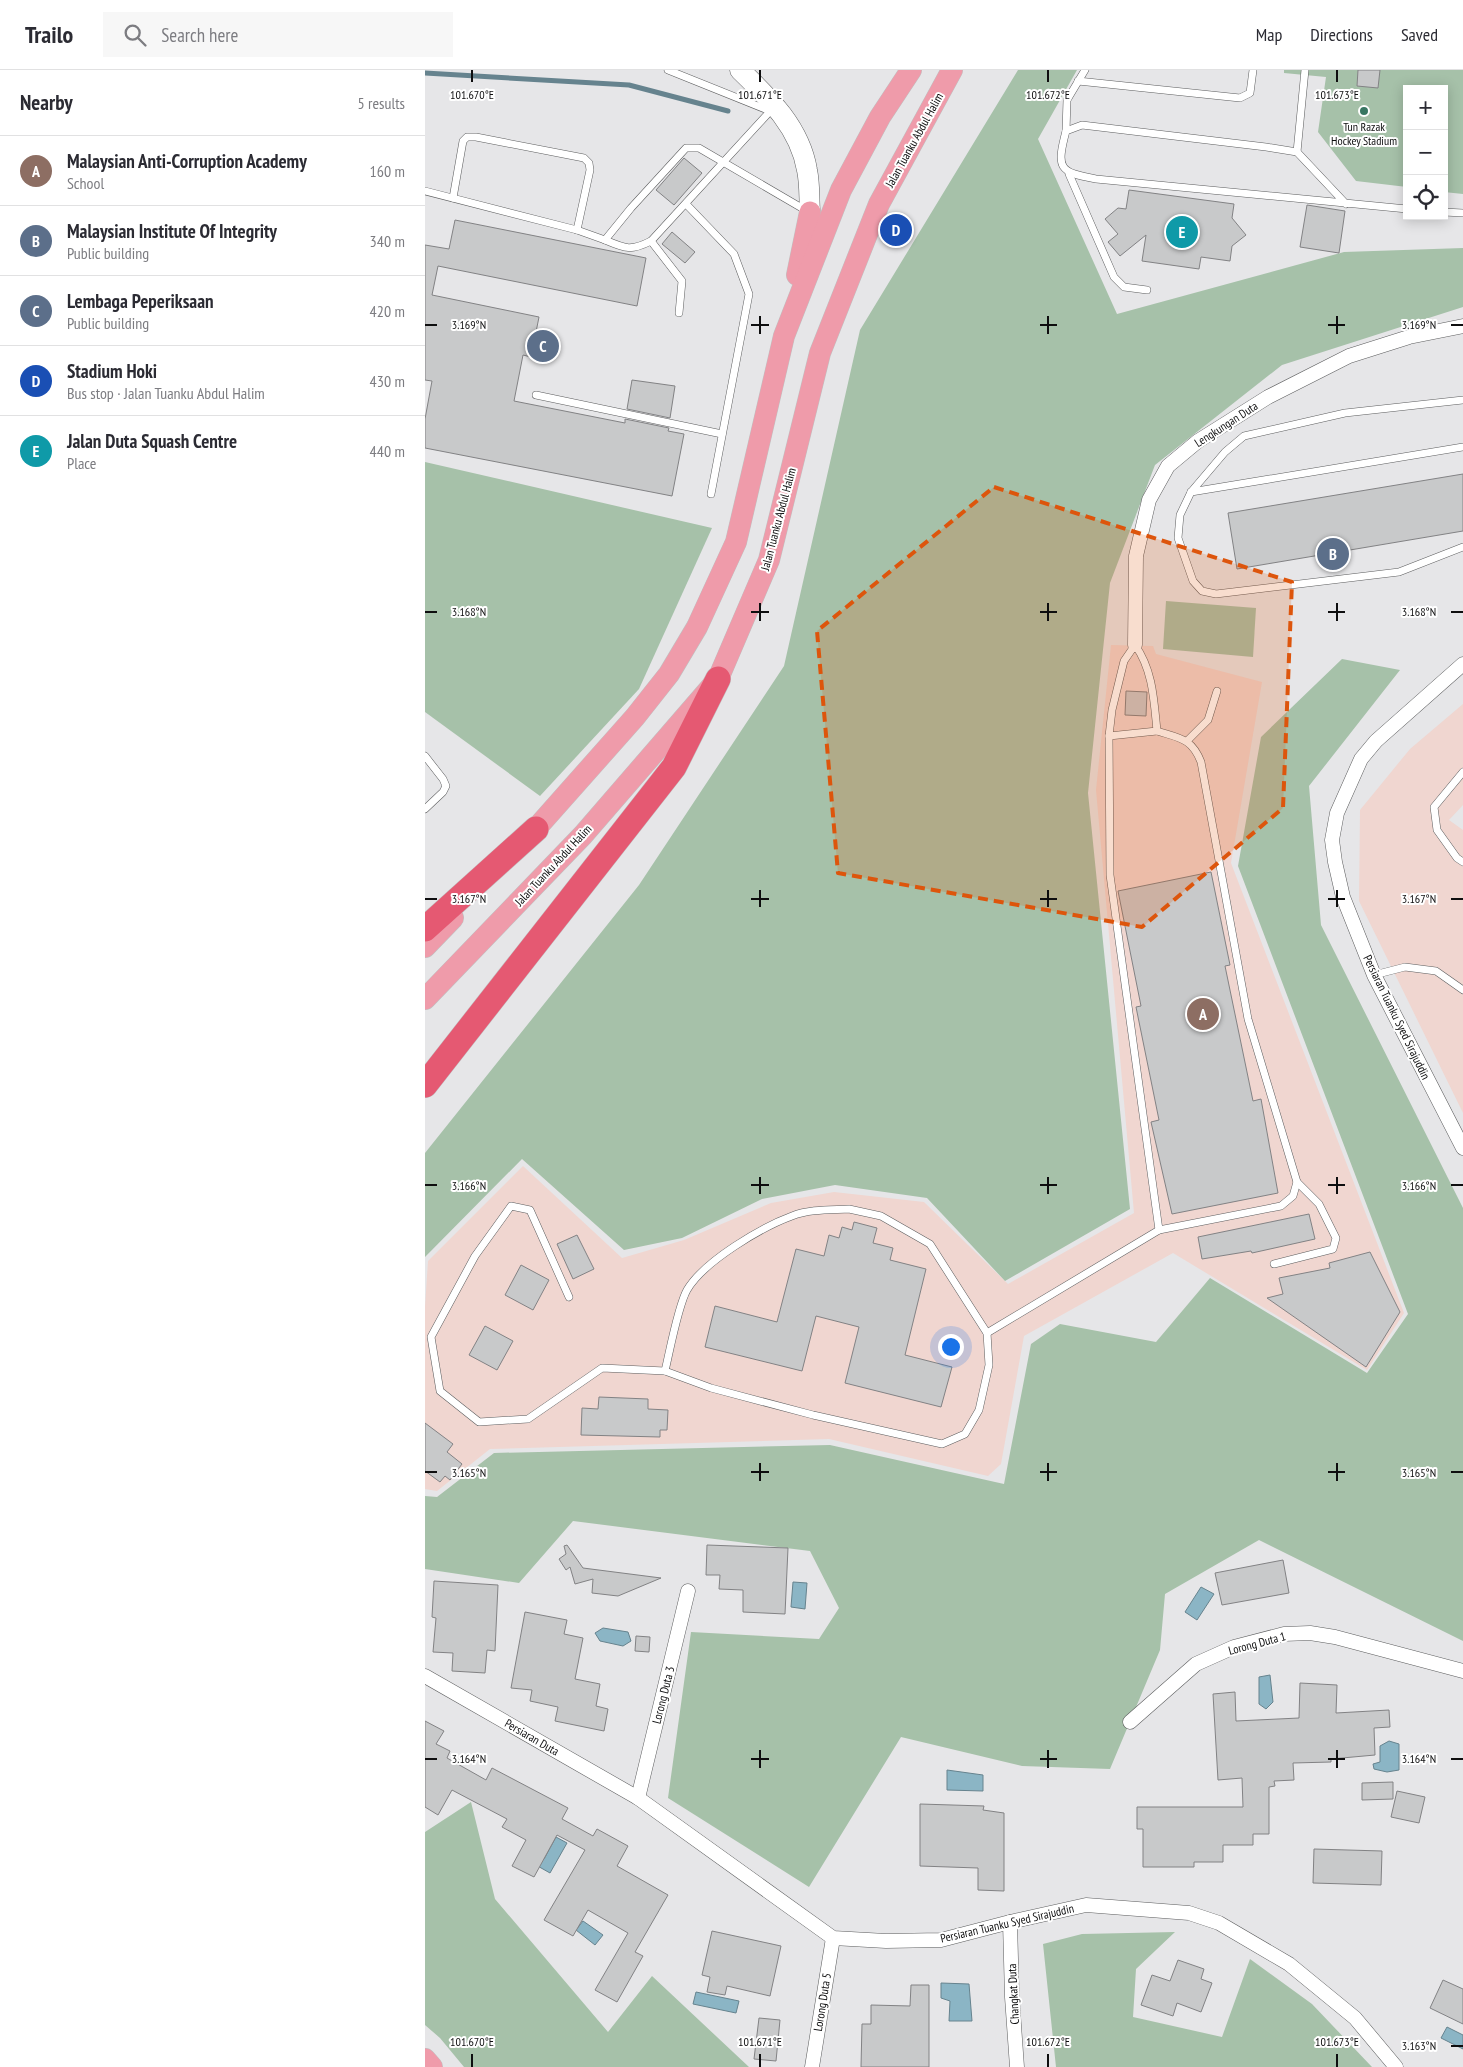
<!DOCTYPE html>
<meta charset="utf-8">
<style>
body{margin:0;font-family:"PT Sans Narrow",sans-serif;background:#f7f7f7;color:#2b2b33}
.controls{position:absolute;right:15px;top:15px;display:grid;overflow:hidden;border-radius:0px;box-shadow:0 2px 12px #0003}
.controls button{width:45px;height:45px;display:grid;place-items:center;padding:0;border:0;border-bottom:1px solid #e1e1e2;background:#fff;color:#2b2b33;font:25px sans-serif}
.you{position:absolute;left:525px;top:1276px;width:18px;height:18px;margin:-12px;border:4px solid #fff;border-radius:50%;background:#1a73e8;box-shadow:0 0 0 8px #1a73e833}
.badge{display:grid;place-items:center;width:32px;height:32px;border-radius:50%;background:#0f766e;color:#fff;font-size:16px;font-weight:700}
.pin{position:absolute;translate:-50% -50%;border:2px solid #fff;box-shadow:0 1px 5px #0006}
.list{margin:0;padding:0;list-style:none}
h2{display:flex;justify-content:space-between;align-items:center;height:65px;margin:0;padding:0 20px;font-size:21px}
h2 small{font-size:16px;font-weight:400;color:#7c7c81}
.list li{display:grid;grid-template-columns:32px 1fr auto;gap:15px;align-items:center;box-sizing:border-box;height:70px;padding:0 20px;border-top:1px solid #e1e1e2}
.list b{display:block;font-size:19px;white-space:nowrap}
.list p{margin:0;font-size:16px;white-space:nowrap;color:#7c7c81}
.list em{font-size:16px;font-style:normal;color:#7c7c81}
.icon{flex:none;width:28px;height:28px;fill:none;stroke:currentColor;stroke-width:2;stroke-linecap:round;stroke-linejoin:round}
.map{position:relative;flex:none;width:1038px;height:1997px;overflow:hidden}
header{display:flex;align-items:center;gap:30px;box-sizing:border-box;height:70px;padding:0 25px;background:#fff;border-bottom:1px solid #e1e1e2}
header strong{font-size:24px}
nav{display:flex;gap:28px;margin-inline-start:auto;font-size:18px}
.search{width:350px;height:45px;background:#f7f7f7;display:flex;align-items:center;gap:12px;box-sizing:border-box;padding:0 18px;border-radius:0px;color:#7c7c81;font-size:19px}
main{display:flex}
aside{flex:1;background:#fff}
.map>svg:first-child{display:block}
</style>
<header>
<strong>Trailo</strong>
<div class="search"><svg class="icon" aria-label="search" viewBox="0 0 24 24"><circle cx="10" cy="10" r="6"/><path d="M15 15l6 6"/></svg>Search here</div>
<nav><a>Map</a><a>Directions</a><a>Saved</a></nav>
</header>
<main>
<aside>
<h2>Nearby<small>5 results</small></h2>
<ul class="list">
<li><span class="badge" style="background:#8d6e63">A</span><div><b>Malaysian Anti-Corruption Academy</b><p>School</p></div><em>160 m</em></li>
<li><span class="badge" style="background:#5c6f8a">B</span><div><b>Malaysian Institute Of Integrity</b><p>Public building</p></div><em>340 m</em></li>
<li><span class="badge" style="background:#5c6f8a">C</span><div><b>Lembaga Peperiksaan</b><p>Public building</p></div><em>420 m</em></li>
<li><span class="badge" style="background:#1a4fb4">D</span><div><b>Stadium Hoki</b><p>Bus stop · Jalan Tuanku Abdul Halim</p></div><em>430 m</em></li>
<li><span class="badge" style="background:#0f9aa8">E</span><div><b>Jalan Duta Squash Centre</b><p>Place</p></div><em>440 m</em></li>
</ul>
</aside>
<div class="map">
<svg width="1038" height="1997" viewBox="0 0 1038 1997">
<rect width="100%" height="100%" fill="#e6e6e8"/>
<g fill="#f0d6d0">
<polygon points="686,575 728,576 731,584 837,612 806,793 979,1243 942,1300 748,1183 599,1266 576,1394 563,1406 404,1369 65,1379 12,1421 0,1419 0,1237 3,1191 98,1096 197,1188 259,1170 346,1133 409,1122 499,1132 583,1214 709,1143 671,720"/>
<polygon points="1038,634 1038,735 1024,750 1038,760 1038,1043 934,831 935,740 985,679"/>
</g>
<g fill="#a6c1a9">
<polygon points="593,0 652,0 613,69 692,244 919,182 1038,178 1038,237 857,295 730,395 685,513 663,723 705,1139 580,1211 502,1128 410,1115 337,1129 257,1168 199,1180 97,1089 0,1187 0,1083 214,815 359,596 435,260"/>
<polygon points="859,0 1038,0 1038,124 1019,122 1019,19 982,19 982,117 931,111 893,62 901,7 859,3"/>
<polygon points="0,392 287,458 214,619 115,726 0,642"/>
<polygon points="741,531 831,538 828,587 738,579"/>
<polygon points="917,589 975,600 884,716 896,855 1038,1138 1038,1571 834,1470 740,1524 735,1580 685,1699 597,1696 476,1667 384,1817 243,1728 266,1562 394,1569 414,1538 385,1481 148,1451 94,1513 0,1499 0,1426 12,1427 69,1383 405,1375 579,1414 606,1274 635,1254 731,1272 785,1208 942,1303 983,1244 813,796 836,667"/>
<polygon points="46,1732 70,1829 183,1962 227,1906 324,1997 39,1997 15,1968 0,1955 0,1762"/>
<polygon points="750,1862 711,1899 708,1947 797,1967 825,1889 887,1934 947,1997 631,1997 618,1874 657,1864"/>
</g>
<g fill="#8bb5c5" stroke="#66838e">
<polygon points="368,1512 382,1513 380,1539 366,1537"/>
<polygon points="776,1517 789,1524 772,1550 760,1542"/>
<polygon points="178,1558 203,1562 206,1571 198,1576 175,1571 170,1563"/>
<polygon points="845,1605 848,1632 841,1639 834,1634 834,1607"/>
<polygon points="964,1671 974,1674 974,1700 962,1702 949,1699 948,1694 955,1692 955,1676"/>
<polygon points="522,1700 558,1705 558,1721 522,1720"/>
<polygon points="131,1767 142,1773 125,1803 102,1790 107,1782 119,1789"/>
<polygon points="158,1851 178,1865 170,1875 151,1860"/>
<polygon points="516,1913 544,1914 547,1951 524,1951 525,1931 516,1928"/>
<polygon points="271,1922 314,1931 311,1943 268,1934"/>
<polygon points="1022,1957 1038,1965 1038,1979 1016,1968"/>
</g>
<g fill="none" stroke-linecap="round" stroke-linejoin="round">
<polyline stroke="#66838e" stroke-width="5" points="0,3 204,15 303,41"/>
</g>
<g fill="#c8c9ca" stroke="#828284">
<polygon points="933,0 955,0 953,18 932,16"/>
<polygon points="259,88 277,103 249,135 231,120"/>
<polygon points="704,120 809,134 807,148 821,165 807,176 805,191 776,187 774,199 717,191 721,165 695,186 683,172 693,164 680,149 693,138 701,139"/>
<polygon points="882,135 920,141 914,183 875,177"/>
<polygon points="30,150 221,188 212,236 13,196 7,225 114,247 106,287 98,285 89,331 200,353 200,349 244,358 243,361 259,364 247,426 0,378 0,349 7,311 0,310 0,175 24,179"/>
<polygon points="247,162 270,182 260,193 237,174"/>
<polygon points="207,310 250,316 245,348 202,339"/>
<polygon points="1038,404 1038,461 812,499 803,443"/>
<polygon points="701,621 722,622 721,646 700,645"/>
<polygon points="786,802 805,895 800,896 828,1031 836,1029 853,1123 747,1144 726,1052 734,1050 711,937 716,936 693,821"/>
<polygon points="884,1144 890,1169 827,1183 826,1181 777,1189 773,1167"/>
<polygon points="429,1152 452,1158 448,1173 468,1178 465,1190 501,1199 480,1285 527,1297 516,1337 420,1313 434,1257 391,1246 377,1301 280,1277 290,1236 352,1252 371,1179 399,1186 404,1165 414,1168 417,1157 427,1160"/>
<polygon points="152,1165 169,1199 148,1209 132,1174"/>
<polygon points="945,1182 975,1242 941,1297 842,1228 858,1224 854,1208 905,1198 904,1193"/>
<polygon points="96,1195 124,1210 108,1240 80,1225"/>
<polygon points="60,1256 88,1271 72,1300 44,1285"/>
<polygon points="174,1327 223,1329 223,1339 243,1340 242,1360 235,1360 235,1367 156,1365 157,1338 173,1339"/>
<polygon points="0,1353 28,1374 22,1382 37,1394 25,1410 20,1406 15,1412 0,1401"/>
<polygon points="142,1475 158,1498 236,1508 193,1526 167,1523 168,1509 150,1514 145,1497 141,1500 134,1489 141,1484 139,1476"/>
<polygon points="282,1475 363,1478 360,1544 318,1542 318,1520 294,1519 295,1505 281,1505"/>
<polygon points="858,1490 864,1523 797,1535 790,1503"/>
<polygon points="9,1511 73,1515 70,1581 62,1580 60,1603 27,1601 28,1583 8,1582 11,1548 7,1547"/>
<polygon points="100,1542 142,1550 139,1564 158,1568 150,1609 175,1614 171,1636 183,1639 179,1661 130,1651 133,1637 105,1631 107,1620 86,1618"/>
<polygon points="211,1566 225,1567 224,1582 210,1581"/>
<polygon points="875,1613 912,1615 911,1643 964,1640 965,1657 949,1658 950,1685 906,1689 906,1692 868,1693 869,1710 849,1711 850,1716 844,1717 844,1764 828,1764 828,1775 798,1775 798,1792 769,1792 769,1797 718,1797 718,1759 712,1759 712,1737 818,1737 817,1708 793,1710 788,1624 810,1622 811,1651 874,1648"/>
<polygon points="0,1651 19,1661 11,1674 25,1681 22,1688 61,1710 67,1698 143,1738 137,1749 168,1766 172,1759 203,1776 192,1796 243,1825 210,1882 218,1886 192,1932 170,1920 203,1863 163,1840 148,1866 119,1850 160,1780 132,1765 109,1807 87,1796 101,1770 77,1757 82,1749 27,1720 13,1745 0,1737"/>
<polygon points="968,1712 968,1729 937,1730 937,1713"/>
<polygon points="972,1721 1000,1727 994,1753 966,1747"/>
<polygon points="495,1734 559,1736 558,1740 579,1743 579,1821 553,1820 553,1798 495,1796"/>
<polygon points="889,1779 957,1781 956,1815 888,1813"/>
<polygon points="287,1861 356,1876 345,1926 302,1916 300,1925 282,1922 285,1907 277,1905"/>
<polygon points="753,1890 779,1899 776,1909 787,1913 776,1942 752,1933 748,1946 716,1935 727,1905 745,1911"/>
<polygon points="1018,1910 1038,1919 1038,1954 1005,1938"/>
<polygon points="486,1915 504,1915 504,1997 436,1997 437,1954 446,1954 446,1935 485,1936"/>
<polygon points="334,1948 355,1950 351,1991 329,1989"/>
</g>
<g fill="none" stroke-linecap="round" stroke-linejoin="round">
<g stroke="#5c5d5e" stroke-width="8">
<g id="lane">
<polyline points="243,0 345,41"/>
<polyline points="653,11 815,28 825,23 828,0"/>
<polyline points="641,61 642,30 660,0"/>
<polyline points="872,82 880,0"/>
<polyline points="644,104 689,207 699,217 722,220"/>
<polyline points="0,121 152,160 180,170 206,138 261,78 274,78 382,141"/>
<polyline points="28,128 38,71 42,67 51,67 159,88 164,93 165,100 152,160"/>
<polyline points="261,134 309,184 324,224 286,424"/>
<path d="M 921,134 L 872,82 L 841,77 L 657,55 L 641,61 C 631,99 634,102 671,109 L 982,139"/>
<polyline points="1019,142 1038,143"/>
<path d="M 180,170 C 201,179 206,181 226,171 L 349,37"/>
<polyline points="226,171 257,211 254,243"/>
<polyline points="111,325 297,364"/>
<polyline points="1038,330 920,343 819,366 800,382 766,422 755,445 753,468 768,511 777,521 791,524 974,502 1038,477"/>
<polyline points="766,422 1038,377"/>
<path d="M 710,575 C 728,600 729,631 732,661 C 754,668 767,668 776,692 L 823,949 L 872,1112 L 868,1126 L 856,1136 L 734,1160 L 685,805 L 684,666 L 687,640 L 699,591 Z"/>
<polyline points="684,666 732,661"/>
<polyline points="762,671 783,650 792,621"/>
<polyline points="0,686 18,709 21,716 18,722 0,739"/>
<polyline points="1038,702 1009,737 1012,760 1032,788 1038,792"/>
<polyline points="949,905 980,897 1011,901 1038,920"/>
<path d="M 424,1139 L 456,1146 L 505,1174 L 562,1263 L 564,1295 L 554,1340 L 540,1364 L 517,1374 L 388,1345 L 286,1318 L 240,1301 C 245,1280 253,1236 262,1220 C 279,1191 337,1157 367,1146 C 385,1139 405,1140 424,1139 Z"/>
<polyline points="849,1194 908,1179 911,1168 894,1134 872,1112"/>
<polyline points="144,1227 105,1140 86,1136 50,1186 6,1267 15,1321 54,1352 103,1349 177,1298 240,1301"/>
<polyline points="562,1263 734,1160"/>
</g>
</g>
<g stroke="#5c5d5e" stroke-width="15">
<g id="street">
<polyline points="710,575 711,486 724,430 743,396 773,371 843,327 924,286 984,267 1038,256"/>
<polyline points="1038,594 951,671 936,689 912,743 907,770 910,792 918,827 949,905 1038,1078"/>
<polyline points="0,1606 213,1728 408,1868 461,1871 516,1870 585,1852 661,1835 764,1843 794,1853 864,1894 930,1948 971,1997"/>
<polyline points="705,1652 771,1594 809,1577 859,1564 885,1563 910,1567 1038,1601"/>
<polyline points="213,1728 263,1521"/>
<polyline points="585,1852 587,1927 592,1997"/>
<polyline points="387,1997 408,1868"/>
</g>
</g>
<g stroke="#5c5d5e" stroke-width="21">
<path id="secondary" d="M 315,0 C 345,29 375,58 382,100 C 385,114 384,129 385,142"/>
</g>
<g stroke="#c0c0c1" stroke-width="22">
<g id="primary">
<polyline points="372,205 385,142"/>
<polyline points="100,771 210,647 244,604 272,557 311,472 359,266 416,120 455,47 486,0"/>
<polyline points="0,877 28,848"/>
<polyline points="0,929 158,765 293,609 344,490 395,283 454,134 527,0"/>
<polyline points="0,1989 7,1997"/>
</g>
</g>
<g stroke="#c0c0c1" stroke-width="26">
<g id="highway">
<polyline points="0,859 111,759"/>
<polyline points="0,1015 249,697 293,609"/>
</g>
</g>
<use href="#lane" stroke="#fff" stroke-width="7"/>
<use href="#street" stroke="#fff" stroke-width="14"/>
<use href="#secondary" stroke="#fff" stroke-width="20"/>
<use href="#primary" stroke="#ef9baa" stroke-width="21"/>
<use href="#highway" stroke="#e55972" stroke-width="25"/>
</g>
<path fill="#dd550c" fill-opacity="0.2" stroke="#dd550c" stroke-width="4" stroke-dasharray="10 6" stroke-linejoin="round" d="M 569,417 L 867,512 L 858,738 L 717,857 L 413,803 L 392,561 Z"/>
<path fill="none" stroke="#0e0e0f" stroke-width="2" d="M 47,0 L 47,12M 335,0 L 335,12M 623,0 L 623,12M 912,0 L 912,12M 335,246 L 335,264M 623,246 L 623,264M 912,246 L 912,264M 0,255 L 12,255M 326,255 L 344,255M 615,255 L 632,255M 903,255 L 920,255M 1026,255 L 1038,255M 335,533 L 335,551M 623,533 L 623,551M 912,533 L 912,551M 0,542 L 12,542M 326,542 L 344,542M 615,542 L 632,542M 903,542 L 920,542M 1026,542 L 1038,542M 335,820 L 335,837M 623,820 L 623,837M 912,820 L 912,837M 0,829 L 12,829M 326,829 L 344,829M 615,829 L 632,829M 903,829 L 920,829M 1026,829 L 1038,829M 335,1107 L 335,1124M 623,1107 L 623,1124M 912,1107 L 912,1124M 0,1115 L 12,1115M 326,1115 L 344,1115M 615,1115 L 632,1115M 903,1115 L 920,1115M 1026,1115 L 1038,1115M 335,1393 L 335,1411M 623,1393 L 623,1411M 912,1393 L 912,1411M 0,1402 L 12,1402M 326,1402 L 344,1402M 615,1402 L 632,1402M 903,1402 L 920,1402M 1026,1402 L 1038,1402M 335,1680 L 335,1698M 623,1680 L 623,1698M 912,1680 L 912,1698M 0,1689 L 12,1689M 326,1689 L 344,1689M 615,1689 L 632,1689M 903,1689 L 920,1689M 1026,1689 L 1038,1689M 1026,1976 L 1038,1976M 47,1984 L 47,1997M 335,1984 L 335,1997M 623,1984 L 623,1997M 912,1984 L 912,1997"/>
<circle fill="#387662" stroke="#fff" stroke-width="2" cx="939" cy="41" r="5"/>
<g text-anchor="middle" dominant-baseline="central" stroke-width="4" stroke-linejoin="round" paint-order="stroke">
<g font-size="12" fill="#0e0e0f" stroke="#fff">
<text x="939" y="56">Tun Razak<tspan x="939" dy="14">Hockey Stadium</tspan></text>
</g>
<g font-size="12" fill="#0e0e0f" stroke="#fff">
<text transform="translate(489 70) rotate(-61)">Jalan Tuanku Abdul Halim</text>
<text transform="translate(801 354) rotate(-33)">Lengkungan Duta</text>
<text transform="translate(353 449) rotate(-75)">Jalan Tuanku Abdul Halim</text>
<text transform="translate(128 795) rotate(-47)">Jalan Tuanku Abdul Halim</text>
<text transform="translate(972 947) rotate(64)">Persiaran Tuanku Syed Sirajuddin</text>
<text transform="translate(832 1573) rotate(-15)">Lorong Duta 1</text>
<text transform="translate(238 1625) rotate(-76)">Lorong Duta 3</text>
<text transform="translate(107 1667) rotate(30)">Persiaran Duta</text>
<text transform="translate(582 1853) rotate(-13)">Persiaran Tuanku Syed Sirajuddin</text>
<text transform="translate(588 1924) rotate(-93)">Changkat Duta</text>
<text transform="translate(397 1932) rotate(-81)">Lorong Duta 5</text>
</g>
</g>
<g font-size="12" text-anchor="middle" fill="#0e0e0f" stroke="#fff" stroke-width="4" stroke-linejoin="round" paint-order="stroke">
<text x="47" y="29">101.670°E</text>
<text x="335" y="29">101.671°E</text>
<text x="623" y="29">101.672°E</text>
<text x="912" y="29">101.673°E</text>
<text x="44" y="259">3.169°N</text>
<text x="994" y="259">3.169°N</text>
<text x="44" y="546">3.168°N</text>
<text x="994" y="546">3.168°N</text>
<text x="44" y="833">3.167°N</text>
<text x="994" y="833">3.167°N</text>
<text x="44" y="1120">3.166°N</text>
<text x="994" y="1120">3.166°N</text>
<text x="44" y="1407">3.165°N</text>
<text x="994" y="1407">3.165°N</text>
<text x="44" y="1693">3.164°N</text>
<text x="994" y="1693">3.164°N</text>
<text x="47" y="1976">101.670°E</text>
<text x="335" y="1976">101.671°E</text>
<text x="623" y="1976">101.672°E</text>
<text x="912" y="1976">101.673°E</text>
<text x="994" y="1980">3.163°N</text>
</g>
</svg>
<div class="controls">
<button>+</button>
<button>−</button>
<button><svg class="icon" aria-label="locate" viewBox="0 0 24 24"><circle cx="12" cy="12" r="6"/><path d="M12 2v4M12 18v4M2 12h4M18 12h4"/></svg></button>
</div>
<div class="you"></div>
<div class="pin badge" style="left:778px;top:944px;background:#8d6e63">A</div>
<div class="pin badge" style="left:908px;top:484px;background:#5c6f8a">B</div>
<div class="pin badge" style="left:118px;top:276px;background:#5c6f8a">C</div>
<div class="pin badge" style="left:471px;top:160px;background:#1a4fb4">D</div>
<div class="pin badge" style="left:757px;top:162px;background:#0f9aa8">E</div>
</div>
</main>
